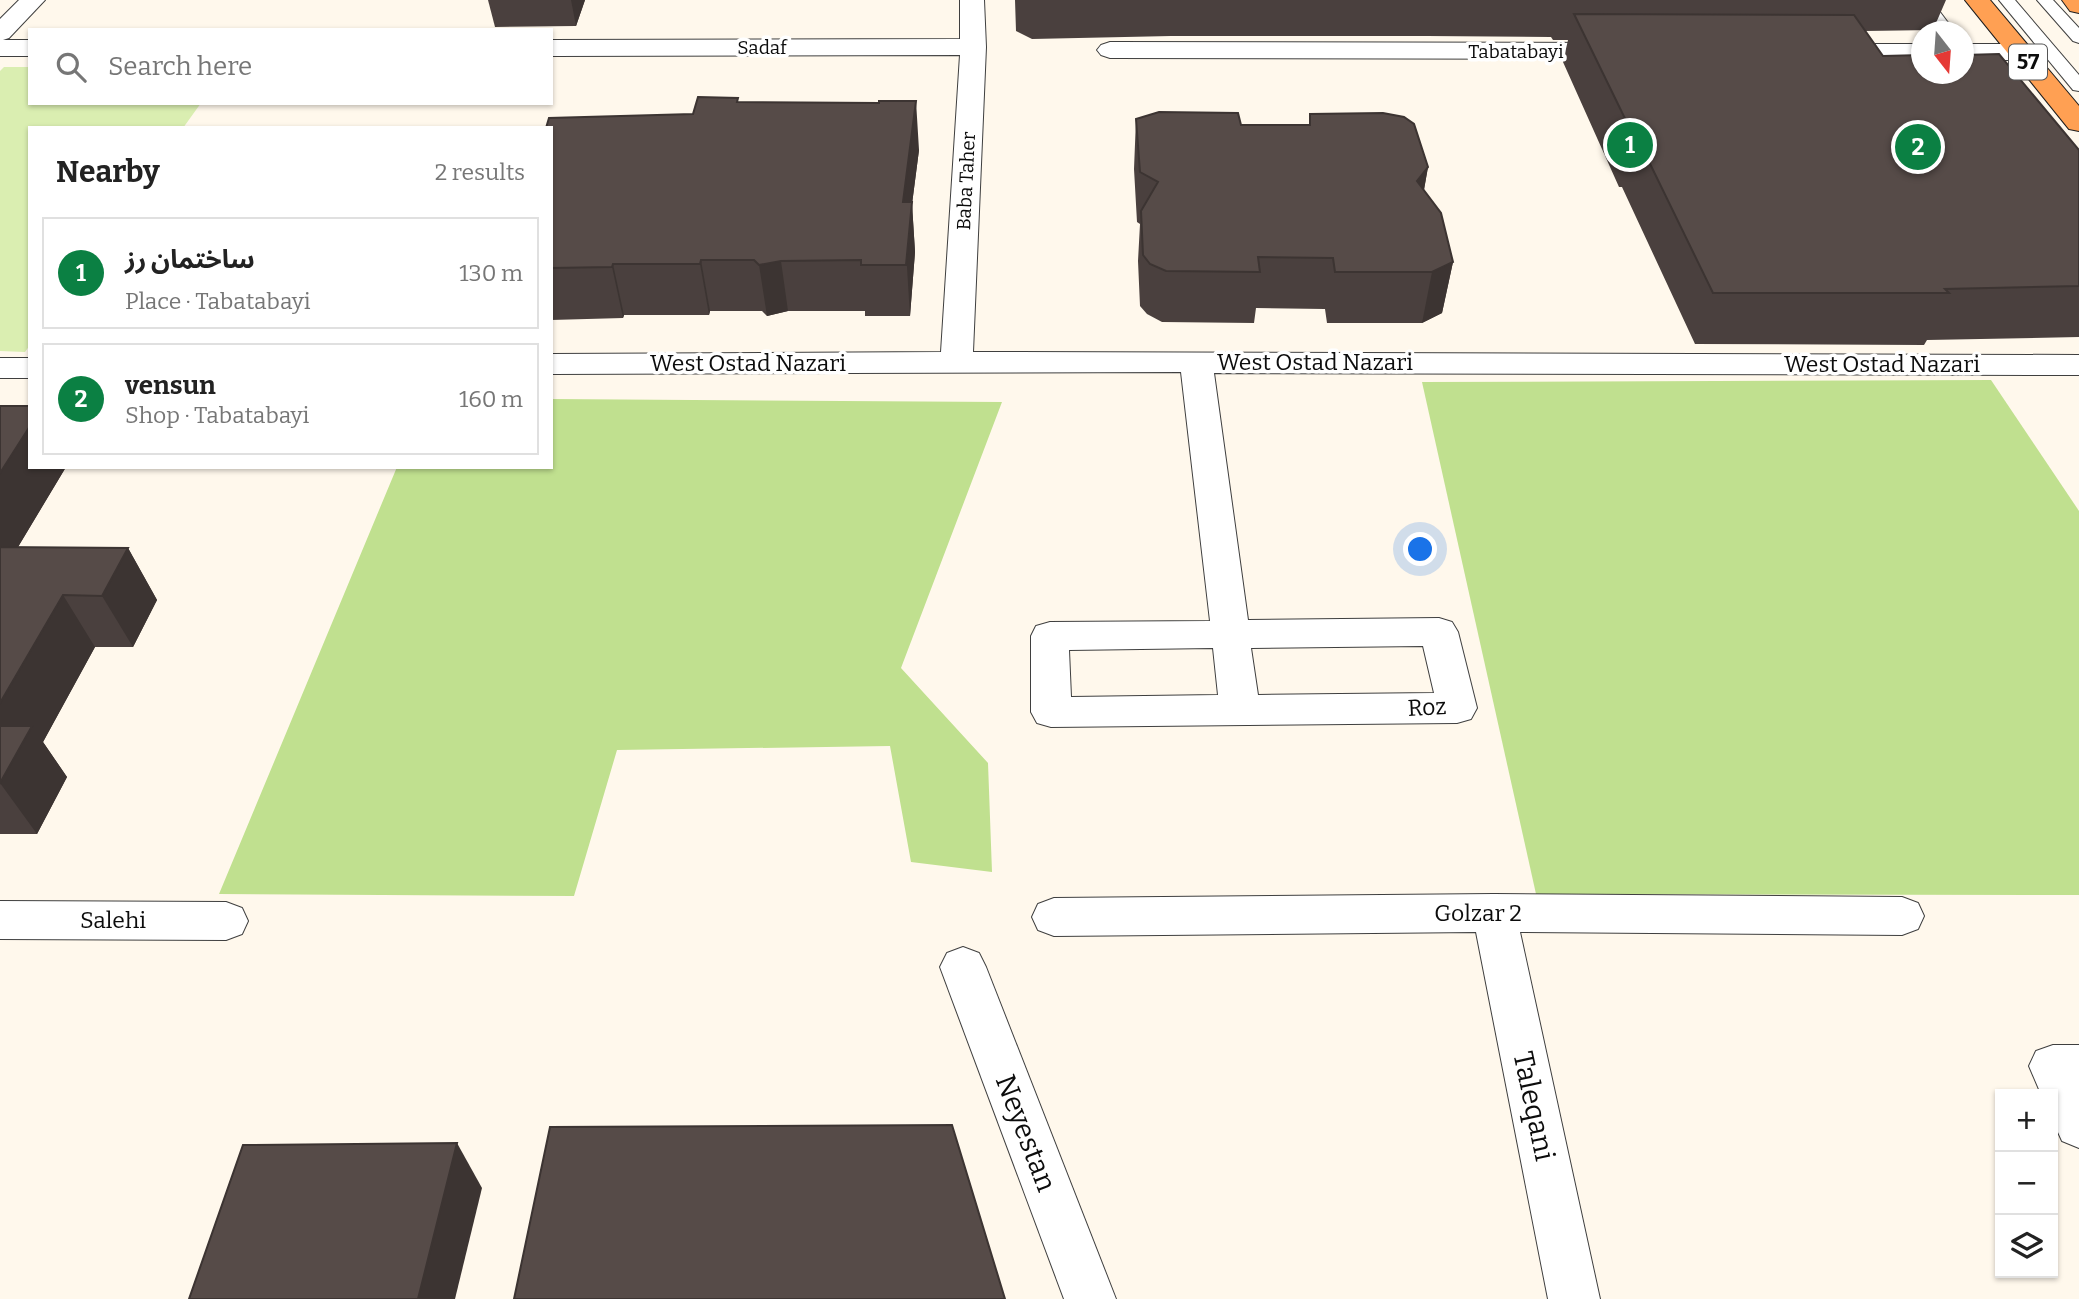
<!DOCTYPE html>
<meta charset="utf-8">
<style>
body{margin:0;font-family:Bitter,"Noto Sans Arabic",serif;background:#f6f6f6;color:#222}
.controls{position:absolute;right:21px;bottom:21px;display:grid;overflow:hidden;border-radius:0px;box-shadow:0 2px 5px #0004}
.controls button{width:63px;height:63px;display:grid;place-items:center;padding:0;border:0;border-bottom:2px solid #e0e0e0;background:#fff;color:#222;font:35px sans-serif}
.compass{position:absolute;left:1911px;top:21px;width:63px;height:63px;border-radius:50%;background:#fff;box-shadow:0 2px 5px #0004;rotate:163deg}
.you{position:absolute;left:1421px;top:550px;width:24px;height:24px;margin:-18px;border:5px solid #fff;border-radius:50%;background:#1a73e8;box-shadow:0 0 0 10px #1a73e833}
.badge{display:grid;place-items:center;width:46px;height:46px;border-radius:50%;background:#0b8043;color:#fff;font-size:23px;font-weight:700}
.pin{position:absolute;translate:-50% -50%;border:4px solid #fff;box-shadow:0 2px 7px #0006}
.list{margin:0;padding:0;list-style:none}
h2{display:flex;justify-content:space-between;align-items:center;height:91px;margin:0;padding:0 28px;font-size:30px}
h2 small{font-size:23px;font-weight:400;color:#767676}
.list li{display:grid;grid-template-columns:46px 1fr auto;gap:21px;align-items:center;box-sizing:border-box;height:112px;margin:0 14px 14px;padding:0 14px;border:2px solid #e0e0e0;border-radius:0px}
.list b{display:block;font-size:26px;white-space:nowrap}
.list p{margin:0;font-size:23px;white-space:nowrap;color:#767676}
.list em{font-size:23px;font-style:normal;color:#767676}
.icon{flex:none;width:38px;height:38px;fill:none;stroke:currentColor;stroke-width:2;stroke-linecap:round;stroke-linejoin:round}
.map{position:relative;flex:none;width:2079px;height:1299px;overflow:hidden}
.search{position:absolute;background:#fff;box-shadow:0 2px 5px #0004;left:28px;top:28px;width:525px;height:77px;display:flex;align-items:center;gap:18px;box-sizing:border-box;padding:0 24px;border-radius:0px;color:#767676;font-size:26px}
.panel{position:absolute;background:#fff;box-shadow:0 2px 5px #0004;left:28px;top:126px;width:525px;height:343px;border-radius:0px}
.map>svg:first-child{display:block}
</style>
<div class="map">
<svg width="2079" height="1299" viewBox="0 0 2079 1299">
<rect width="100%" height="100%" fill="#fff8ec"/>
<polygon fill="#daeeb1" points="4,67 30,67 30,103 201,103 183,128 30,128 30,345 25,352 0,351 0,71"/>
<g fill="#c0e08f">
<polygon points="1991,380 2079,511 2079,895 1536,894 1422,382"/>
<polygon points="551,399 1002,402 901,668 988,763 992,872 911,862 890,746 617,750 574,896 219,894 397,467 551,467"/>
</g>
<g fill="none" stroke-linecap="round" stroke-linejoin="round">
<g stroke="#3f3f3f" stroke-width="2">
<g id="service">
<polygon points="1915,0 1931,0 1955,32 1938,32"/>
<polygon points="1999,0 2015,0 2079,75 2079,91 2073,90"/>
<polygon points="2037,0 2053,0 2079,28 2079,43 2073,41"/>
</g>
</g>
<g stroke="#3f3f3f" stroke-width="2">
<g id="minor">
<path d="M 960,0 L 984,0 L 986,47 L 973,352 L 2079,355 L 2079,375 L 1214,373 L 1248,620 L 1439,618 L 1452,622 L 1458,632 L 1477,708 L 1471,719 L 1457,723 L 1051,727 L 1037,723 L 1031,712 L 1031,636 L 1036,626 L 1050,622 L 1210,621 L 1181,372 L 551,374 L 551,354 L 941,352 L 960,55 L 551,56 L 551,40 L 960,39 ZM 1423,646 L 1434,693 L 1258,695 L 1251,648 ZM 1213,648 L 1218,695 L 1071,697 L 1069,650 Z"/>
<rect x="0" y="40" width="30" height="16"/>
<polygon points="1110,42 1619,43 1628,46 1632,51 1628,56 1619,59 1110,58 1101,55 1097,50 1101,45"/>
<polygon points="1829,44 1922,44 1922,60 1820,57 1816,52 1820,47"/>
<polygon points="1964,44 2020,44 2029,47 2033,52 2029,57 2020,60 1964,60"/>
<rect x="0" y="358" width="30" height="20"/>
<polygon points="1494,894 1902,897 1918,903 1924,916 1918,929 1902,935 1520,932 1600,1299 1548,1299 1476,932 1054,936 1038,930 1032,917 1038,904 1054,898"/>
<polygon points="0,901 226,902 242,908 248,921 242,934 226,940 0,939"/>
<polygon points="963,947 979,953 986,967 1116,1299 1064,1299 940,967 947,953"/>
<polygon points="2053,1045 2079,1045 2079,1148 2062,1141 2053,1121 2053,1094 2041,1094 2029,1066 2036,1051"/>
</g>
</g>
<g stroke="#3f3f3f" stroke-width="2">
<polygon id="tertiary" points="19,0 45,0 9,38 0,41 0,19"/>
</g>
<g stroke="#1d1d1d" stroke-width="2">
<g id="trunk">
<polygon points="1965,0 1990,0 2079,106 2079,131 2069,129"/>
<polygon points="2062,0 2079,0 2079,13 2070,11"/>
</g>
</g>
<use href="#service" fill="#fff" fill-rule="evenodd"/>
<use href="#minor" fill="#fff" fill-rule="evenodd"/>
<use href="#tertiary" fill="#fff" fill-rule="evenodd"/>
<use href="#trunk" fill="#ffa053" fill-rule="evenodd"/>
</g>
<g fill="#4a403e">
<polygon points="488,0 585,0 576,26 495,27"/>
<polygon points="1015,0 1946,0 1933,30 1865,31 1883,56 2079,150 2079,337 1927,340 1924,345 1695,344 1622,187 1619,187 1563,62 1568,40 1553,40 1551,37 1427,36 1171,36 1032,39 1016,31"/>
<polygon points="739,102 919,150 912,204 915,252 910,316 865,316 865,311 788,311 767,316 762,311 710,311 709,315 624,315 623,318 551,320 551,128 693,114"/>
<polygon points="1310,114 1428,167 1424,190 1453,262 1442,313 1422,323 1327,323 1325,309 1256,308 1254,323 1162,322 1147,314 1140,306 1138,261 1140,224 1137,222 1134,169 1136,119 1241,125 1309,125"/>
<polygon points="0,406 30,467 66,467 18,547 128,548 157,600 133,647 95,647 43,742 67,777 37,834 0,834"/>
</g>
<g fill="#3c3432">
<polygon points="571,0 585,0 576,26"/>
<polygon points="916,101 919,150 912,204 915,252 910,316 903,202"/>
<polygon points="1428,167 1419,217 1417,181"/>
<polygon points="701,260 710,311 709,315 700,264"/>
<polygon points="781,261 788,311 767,316 759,265"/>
<polygon points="1453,262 1442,313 1422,323 1432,272"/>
<polygon points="613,264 624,315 623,318 612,267"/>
<polygon points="30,426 30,467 66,467 0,577 0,473"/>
<polygon points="128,548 157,600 133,647 102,596"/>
<polygon points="63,595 95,647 43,742 67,777 37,834 0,783 0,703"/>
<polygon points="457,1143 482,1188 455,1299 418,1299"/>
</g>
<g fill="#564b48" stroke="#3c3432" stroke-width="2">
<polygon points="1574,14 1854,15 1883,56 1922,55 1922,74 1964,74 1964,55 1999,54 2079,150 2079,286 1945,289 1949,293 1713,293 1637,137 1634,137"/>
<polygon points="698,97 738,98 737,102 879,103 879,101 916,101 903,202 912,202 906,265 861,265 861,260 781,261 759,265 754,260 701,260 700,264 613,264 612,267 551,268 551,128 546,128 549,118 693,114"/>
<polygon points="1159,112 1238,113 1241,125 1310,125 1310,114 1383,113 1404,117 1414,124 1428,167 1417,181 1441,213 1453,262 1432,272 1335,272 1333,258 1258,257 1260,272 1166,271 1150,264 1143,255 1141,211 1158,182 1140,172 1136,119"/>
<polygon points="0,406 30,406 30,426 0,473"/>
<polygon points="0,547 128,548 102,596 63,595 0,703"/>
<polygon points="0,726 32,726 0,783"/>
<polygon points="952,1125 1005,1299 514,1299 550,1127"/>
<polygon points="457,1143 418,1299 189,1299 243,1145"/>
</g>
<g text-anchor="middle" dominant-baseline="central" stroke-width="7" stroke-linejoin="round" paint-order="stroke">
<g font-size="19" fill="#0c0c0c" stroke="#fff">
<text x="762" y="47">Sadaf</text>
<text x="1516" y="51">Tabatabayi</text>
<text transform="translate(966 181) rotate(-87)">Baba Taher</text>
</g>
<rect fill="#fff" stroke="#555" stroke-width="2" x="2009" y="44.5" width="38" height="35" rx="5"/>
<g font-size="21" font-weight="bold" fill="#0c0c0c">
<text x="2028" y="62">57</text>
</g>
<g font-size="23" fill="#0c0c0c" stroke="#fff">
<text x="1315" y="362">West Ostad Nazari</text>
<text x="748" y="363">West Ostad Nazari</text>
<text x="1882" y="364">West Ostad Nazari</text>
<text transform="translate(1427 707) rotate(-3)">Roz</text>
<text x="1478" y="913">Golzar 2</text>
<text x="113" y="920">Salehi</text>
</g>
<g font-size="28" fill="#0c0c0c" stroke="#fff">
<text transform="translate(1534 1106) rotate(78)">Taleqani</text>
<text transform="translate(1026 1133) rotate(69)">Neyestan</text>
</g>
</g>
</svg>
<div class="controls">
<button>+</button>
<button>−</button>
<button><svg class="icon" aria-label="layers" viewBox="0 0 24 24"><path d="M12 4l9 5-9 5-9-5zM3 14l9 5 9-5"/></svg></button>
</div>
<svg class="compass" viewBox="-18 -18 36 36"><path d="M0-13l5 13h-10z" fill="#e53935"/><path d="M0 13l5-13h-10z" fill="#767676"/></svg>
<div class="you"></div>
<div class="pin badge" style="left:1630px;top:145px">1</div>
<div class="pin badge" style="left:1918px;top:147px">2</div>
<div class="search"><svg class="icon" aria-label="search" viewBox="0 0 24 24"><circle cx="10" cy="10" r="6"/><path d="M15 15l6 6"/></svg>Search here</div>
<section class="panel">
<h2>Nearby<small>2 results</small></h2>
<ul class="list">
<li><span class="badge">1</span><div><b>ساختمان رز</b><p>Place · Tabatabayi</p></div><em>130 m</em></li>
<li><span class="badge">2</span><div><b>vensun</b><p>Shop · Tabatabayi</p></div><em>160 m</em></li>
</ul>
</section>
</div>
